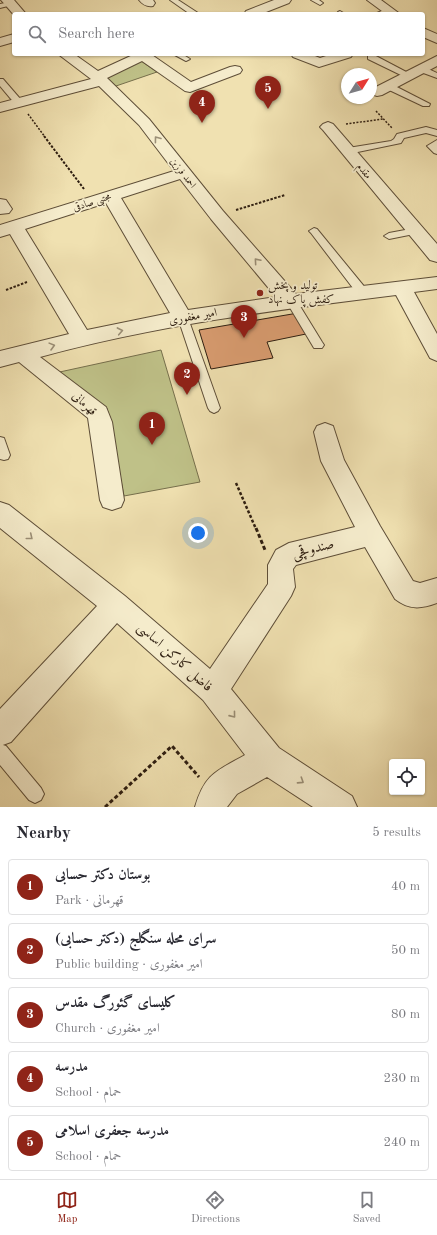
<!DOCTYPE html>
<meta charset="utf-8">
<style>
body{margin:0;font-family:"Old Standard TT",Amiri,serif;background:#f7f7f7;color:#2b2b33}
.controls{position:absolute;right:12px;bottom:12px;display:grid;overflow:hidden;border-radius:4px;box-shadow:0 1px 3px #0004}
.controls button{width:36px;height:36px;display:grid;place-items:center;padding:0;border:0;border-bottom:1px solid #e1e1e2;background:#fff;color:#2b2b33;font:20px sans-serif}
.compass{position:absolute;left:341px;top:68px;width:36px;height:36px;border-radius:50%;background:#fff;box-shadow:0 1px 3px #0004;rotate:53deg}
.you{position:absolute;left:198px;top:533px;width:14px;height:14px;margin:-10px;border:3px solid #fff;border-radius:50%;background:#1a73e8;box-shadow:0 0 0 6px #1a73e833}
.badge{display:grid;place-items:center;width:26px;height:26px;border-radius:50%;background:#8f2418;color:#fff;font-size:13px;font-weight:700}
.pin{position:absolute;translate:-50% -33px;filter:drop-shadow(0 1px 2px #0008)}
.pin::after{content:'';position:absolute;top:21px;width:14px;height:12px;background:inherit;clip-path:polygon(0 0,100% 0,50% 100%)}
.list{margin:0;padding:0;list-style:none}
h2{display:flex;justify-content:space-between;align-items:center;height:52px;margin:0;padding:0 16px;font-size:17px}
h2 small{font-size:13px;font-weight:400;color:#7c7c81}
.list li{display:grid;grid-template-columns:26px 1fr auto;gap:12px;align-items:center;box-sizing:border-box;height:56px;margin:0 8px 8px;padding:0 8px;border:1px solid #e1e1e2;border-radius:4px}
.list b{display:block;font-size:15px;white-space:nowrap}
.list p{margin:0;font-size:13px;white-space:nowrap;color:#7c7c81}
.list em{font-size:13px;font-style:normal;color:#7c7c81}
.icon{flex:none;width:22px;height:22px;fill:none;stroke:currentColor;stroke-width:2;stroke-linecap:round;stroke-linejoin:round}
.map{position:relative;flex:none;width:437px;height:807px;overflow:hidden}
.search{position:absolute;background:#fff;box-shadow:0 1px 3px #0004;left:12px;right:12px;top:12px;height:44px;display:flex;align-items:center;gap:10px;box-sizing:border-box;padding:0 14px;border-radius:4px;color:#7c7c81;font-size:15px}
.sheet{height:372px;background:#fff}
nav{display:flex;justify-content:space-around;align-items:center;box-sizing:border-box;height:56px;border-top:1px solid #e1e1e2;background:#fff;font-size:11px;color:#7c7c81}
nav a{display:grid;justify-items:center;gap:2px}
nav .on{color:#8f2418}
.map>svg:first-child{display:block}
</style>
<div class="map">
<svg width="437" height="807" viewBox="0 0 437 807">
<rect width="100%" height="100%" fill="#f0e1b1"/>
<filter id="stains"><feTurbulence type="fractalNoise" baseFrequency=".005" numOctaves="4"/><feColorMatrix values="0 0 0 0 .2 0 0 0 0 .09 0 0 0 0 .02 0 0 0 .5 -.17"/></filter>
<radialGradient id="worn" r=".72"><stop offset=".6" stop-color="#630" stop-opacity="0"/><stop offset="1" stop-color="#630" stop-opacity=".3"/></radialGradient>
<g fill="#bfc188" stroke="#766f4c">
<polygon points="141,61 157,72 116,86 105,78"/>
<polygon points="161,350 200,482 124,496 107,408 55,373"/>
</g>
<polygon fill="#da9d71" stroke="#2d1d10" points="298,313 306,334 267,342 273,358 211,369 199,330"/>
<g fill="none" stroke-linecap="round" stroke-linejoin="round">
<g stroke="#5e4e38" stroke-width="2">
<g id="service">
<polygon points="170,0 178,0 198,13 190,14"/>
<polygon points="311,0 319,0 323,3 320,5"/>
<polygon points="10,2 12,3 12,5 0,8 0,4"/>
<path d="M 388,8 L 391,10 C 387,15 381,14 375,14 Z"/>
<polygon points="340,11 345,14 337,14 338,12"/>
<polygon points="173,54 182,54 190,59 186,61"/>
<polygon points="368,55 374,55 412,75 408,77 405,77 368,59"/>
<polygon points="418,67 424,67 437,73 437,78 418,71"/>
<polygon points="0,79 3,79 22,101 22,105 16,105 0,86"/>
<polygon points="385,84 391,84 430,104 429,106 423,106 385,88"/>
<polygon points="426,127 437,130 437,136 426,133 404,138 401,143 348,154 344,151 348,148 391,141 394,139 397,134"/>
<polygon points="437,140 437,154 434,153 427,146"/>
<polygon points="314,228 317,229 367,290 368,293 367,296 359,296 311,233 309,231"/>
<polygon points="416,228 421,231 419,233 389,239 384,236 389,233"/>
<polygon points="291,297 295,298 322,342 324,345 322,348 314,348 286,301 287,298"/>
<polygon points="183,314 187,315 188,318 220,408 218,411 214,413 210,411 208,408 178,318 179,315"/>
<polygon points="0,437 4,438 10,455 8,459 4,460 0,459"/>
<polygon points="0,744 6,746 41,788 44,794 41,800 35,803 29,800 0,765"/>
</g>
</g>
<g stroke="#5e4e38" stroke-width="2">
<g id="minor">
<polygon points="1,0 14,0 26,14 14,15"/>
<path d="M 139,0 L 153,0 L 155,3 L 153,6 C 147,7 143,5 139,0 Z"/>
<polygon points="274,0 291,0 289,3 261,14 244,14 246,11"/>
<polygon points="367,0 381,0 400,14 386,14"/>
<polygon points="423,28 437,34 437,43 423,37"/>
<polygon points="14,34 14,42 0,46 0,38"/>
<path d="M 58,54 L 74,54 L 98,71 L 135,54 L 153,54 L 152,55 L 191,82 L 230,67 L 235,66 L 240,67 L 242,70 L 240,73 L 190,92 L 185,91 L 142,61 L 107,78 L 149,119 L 223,211 L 296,294 L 437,277 L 437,289 L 414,292 L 437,334 L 437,361 L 430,358 L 396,295 C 276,310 157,325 40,357 L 106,407 L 112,422 L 124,500 L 121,507 L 112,510 L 103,507 L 100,500 L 88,418 L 19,362 L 0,367 L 0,351 L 69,334 L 10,234 L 0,237 L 0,225 L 174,171 L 139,125 L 99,86 L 0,112 L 0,103 L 91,79 ZM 180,179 L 211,219 L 276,297 L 188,310 L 121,198 ZM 106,203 L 170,313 L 87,330 L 25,229 Z"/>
<polygon points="291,54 310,54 320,58 332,54 353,54 351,57 319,67 293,57"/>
<polygon points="437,56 437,66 382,95 377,96 371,94 372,89"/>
<polygon points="328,122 333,124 437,244 437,262 430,260 323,130 320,127 323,124"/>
<polygon points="0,199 6,200 12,209 9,213 0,214"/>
<path d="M 325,423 L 333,426 L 344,460 L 380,526 L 413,581 L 420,583 L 437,578 L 437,603 C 421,609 409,610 395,599 L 365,547 L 296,565 L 293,569 L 295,587 L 291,596 L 231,689 L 279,748 L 352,796 L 357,807 L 313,807 L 267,777 L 237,794 L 227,807 L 195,807 C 205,773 217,771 245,755 L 203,700 L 117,623 L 11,742 L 0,746 L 0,709 L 97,606 L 0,528 L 0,502 L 9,505 L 125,596 L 210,669 L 268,584 L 268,565 L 276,550 L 289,543 L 355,527 L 321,461 L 314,432 L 317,426 Z"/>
</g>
</g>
<g stroke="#2d1d10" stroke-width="1.5" stroke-dasharray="2 1.5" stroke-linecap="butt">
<polyline points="376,111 392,128"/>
<polyline points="28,114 45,137"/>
<polyline points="346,124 383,119"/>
</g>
<g stroke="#2d1d10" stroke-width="2" stroke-dasharray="2.5 1.5" stroke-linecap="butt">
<polyline points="44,136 84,189"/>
<polyline points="236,210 285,195"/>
<polyline points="6,290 27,282"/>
</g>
<polyline stroke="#2d1d10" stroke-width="2.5" stroke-dasharray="3 2" stroke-linecap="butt" points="236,483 256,529"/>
<g stroke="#2d1d10" stroke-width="3" stroke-dasharray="4 2.5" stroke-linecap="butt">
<polyline points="256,528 265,550"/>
<polyline points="105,807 172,746 199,777"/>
</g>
<use href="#service" fill="#f5eccc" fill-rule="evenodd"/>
<use href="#minor" fill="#f5eccc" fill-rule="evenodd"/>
</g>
<defs><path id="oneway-chevron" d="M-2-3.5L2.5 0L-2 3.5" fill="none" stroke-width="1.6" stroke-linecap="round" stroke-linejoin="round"/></defs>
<g stroke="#9b8f77">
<use href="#oneway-chevron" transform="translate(157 139) rotate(-127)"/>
<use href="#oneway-chevron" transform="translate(257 261) rotate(-131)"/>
<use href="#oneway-chevron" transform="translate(120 331) rotate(-11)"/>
<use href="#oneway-chevron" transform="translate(52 346) rotate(-15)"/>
<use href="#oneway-chevron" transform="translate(30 537) rotate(39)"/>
<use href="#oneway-chevron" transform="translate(233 715) rotate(51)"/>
<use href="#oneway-chevron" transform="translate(301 781) rotate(33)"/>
</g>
<circle fill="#8f2418" stroke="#f5eccc" stroke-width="1.5" cx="260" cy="293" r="4"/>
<g text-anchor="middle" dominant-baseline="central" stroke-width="3.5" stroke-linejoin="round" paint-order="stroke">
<g font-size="10" fill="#2d1d10" stroke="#f5eccc">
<text transform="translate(364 171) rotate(50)">مقدم</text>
<text transform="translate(183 173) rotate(52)">احمد فرزین</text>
<text transform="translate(92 202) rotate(-18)">مجتبی صادقی</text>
</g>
<g font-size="12" fill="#2d1d10" stroke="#f5eccc" text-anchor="start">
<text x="268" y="286">تولید و پخش<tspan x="268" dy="14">کفش پاک نهاد</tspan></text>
</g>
<g font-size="12" fill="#2d1d10" stroke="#f5eccc">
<text transform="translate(193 317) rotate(-10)">امیر مغفوری</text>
<text transform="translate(84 404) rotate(43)">قهرمانی</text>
</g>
<g font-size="14" fill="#2d1d10" stroke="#f5eccc">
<text transform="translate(313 549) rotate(-15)">صندوقچی</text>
<text transform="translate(175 657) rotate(42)">فاضل کارکن اساسی</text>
</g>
</g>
<rect width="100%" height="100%" filter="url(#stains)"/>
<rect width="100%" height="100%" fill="url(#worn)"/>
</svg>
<div class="controls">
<button><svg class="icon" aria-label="locate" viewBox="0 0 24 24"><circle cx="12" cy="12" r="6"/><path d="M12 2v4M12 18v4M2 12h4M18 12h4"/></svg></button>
</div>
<svg class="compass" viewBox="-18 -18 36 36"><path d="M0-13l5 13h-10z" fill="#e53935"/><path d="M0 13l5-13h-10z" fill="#7c7c81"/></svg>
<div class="you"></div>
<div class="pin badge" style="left:152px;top:445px">1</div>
<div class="pin badge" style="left:187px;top:395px">2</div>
<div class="pin badge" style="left:244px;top:338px">3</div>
<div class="pin badge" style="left:202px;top:123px">4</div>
<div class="pin badge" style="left:268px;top:109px">5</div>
<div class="search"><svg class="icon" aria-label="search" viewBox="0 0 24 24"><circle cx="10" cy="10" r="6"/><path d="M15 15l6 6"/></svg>Search here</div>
</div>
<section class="sheet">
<h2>Nearby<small>5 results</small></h2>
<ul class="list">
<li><span class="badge">1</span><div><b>بوستان دکتر حسابی</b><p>Park · قهرمانی</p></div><em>40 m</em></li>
<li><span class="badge">2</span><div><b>سرای محله سنگلج (دکتر حسابی)</b><p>Public building · امیر مغفوری</p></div><em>50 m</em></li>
<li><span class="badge">3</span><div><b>کلیسای گئورگ مقدس</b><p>Church · امیر مغفوری</p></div><em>80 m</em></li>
<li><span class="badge">4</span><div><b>مدرسه</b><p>School · حمام</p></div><em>230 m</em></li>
<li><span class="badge">5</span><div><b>مدرسه جعفری اسلامی</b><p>School · حمام</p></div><em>240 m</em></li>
</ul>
</section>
<nav>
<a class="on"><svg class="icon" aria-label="map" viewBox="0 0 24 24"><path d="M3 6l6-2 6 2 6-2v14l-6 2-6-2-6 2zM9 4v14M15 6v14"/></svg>Map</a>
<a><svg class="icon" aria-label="directions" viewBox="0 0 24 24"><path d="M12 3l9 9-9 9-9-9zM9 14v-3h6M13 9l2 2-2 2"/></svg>Directions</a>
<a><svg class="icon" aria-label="saved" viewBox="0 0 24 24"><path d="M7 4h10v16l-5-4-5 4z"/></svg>Saved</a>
</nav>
